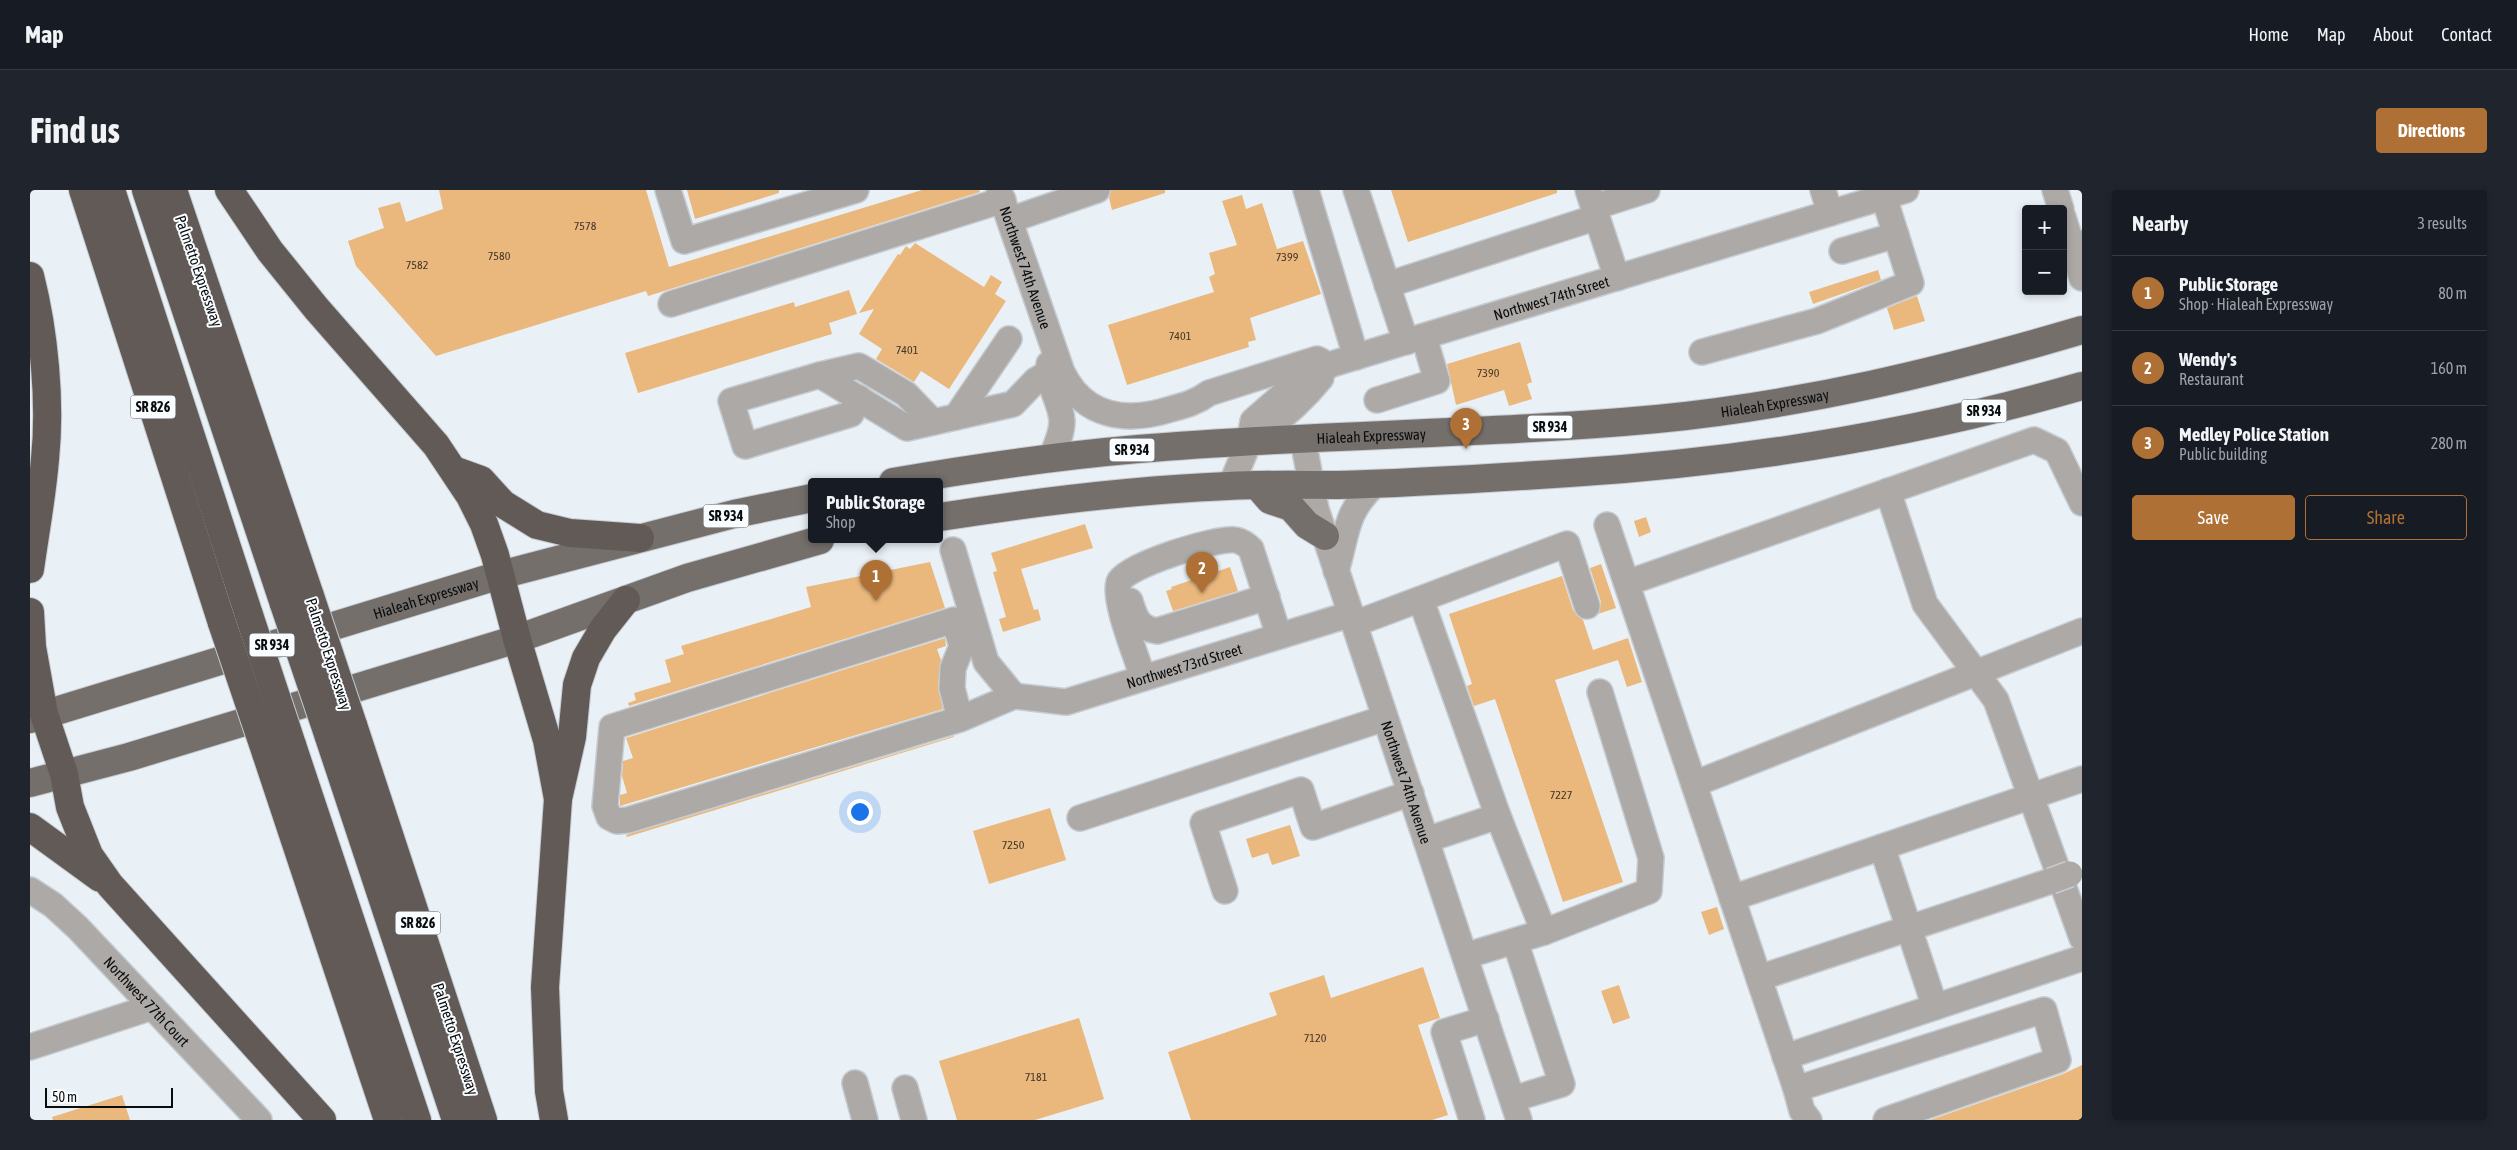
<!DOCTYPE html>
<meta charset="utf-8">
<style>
body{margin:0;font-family:"Asap Condensed",sans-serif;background:#20242c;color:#f1f3f6}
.controls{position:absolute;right:15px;top:15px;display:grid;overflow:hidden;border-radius:5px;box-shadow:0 2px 8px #0003}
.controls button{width:45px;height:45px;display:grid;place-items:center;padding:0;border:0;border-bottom:1px solid #363941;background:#171b24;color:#f1f3f6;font:25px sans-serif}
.scale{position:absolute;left:15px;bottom:12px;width:128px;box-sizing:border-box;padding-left:5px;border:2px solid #0a0c0d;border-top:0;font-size:14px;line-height:18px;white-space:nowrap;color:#0a0c0d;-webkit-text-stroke:4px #fafdff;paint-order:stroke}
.you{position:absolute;left:829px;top:621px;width:18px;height:18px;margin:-12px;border:4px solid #fff;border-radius:50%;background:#1a73e8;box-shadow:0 0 0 8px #1a73e833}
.badge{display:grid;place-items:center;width:32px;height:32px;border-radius:50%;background:#ae7035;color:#fff;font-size:16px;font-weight:700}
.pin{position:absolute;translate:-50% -41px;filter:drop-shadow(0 1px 2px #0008)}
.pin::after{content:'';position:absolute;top:26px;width:18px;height:15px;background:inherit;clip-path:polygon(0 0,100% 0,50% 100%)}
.popup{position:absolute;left:778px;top:288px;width:135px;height:65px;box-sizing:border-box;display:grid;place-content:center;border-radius:5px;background:#171b24;filter:drop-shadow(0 1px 4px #0005);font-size:16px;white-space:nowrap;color:#9ea1a6}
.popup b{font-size:19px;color:#f1f3f6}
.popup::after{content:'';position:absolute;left:50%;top:100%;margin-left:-10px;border:10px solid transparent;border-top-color:#171b24}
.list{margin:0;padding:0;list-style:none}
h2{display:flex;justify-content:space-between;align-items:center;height:65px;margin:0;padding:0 20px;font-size:21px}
h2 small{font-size:16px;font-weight:400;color:#9ea1a6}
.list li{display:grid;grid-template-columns:32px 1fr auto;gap:15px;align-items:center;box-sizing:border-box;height:75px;padding:0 20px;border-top:1px solid #363941}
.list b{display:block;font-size:19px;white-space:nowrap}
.list p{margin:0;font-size:16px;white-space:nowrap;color:#9ea1a6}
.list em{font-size:16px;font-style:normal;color:#9ea1a6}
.actions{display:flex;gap:10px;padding:15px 20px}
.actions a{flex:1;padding:11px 0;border:1px solid #ae7035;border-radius:5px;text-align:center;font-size:18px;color:#ae7035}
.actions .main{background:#ae7035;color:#fff}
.map{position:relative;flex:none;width:2052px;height:930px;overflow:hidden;border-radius:5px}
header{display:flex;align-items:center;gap:30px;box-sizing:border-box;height:70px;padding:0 25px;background:#171b24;border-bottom:1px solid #363941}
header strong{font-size:24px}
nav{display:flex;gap:28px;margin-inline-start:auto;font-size:18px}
.intro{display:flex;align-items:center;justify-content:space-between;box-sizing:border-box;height:120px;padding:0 30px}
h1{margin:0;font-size:35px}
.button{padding:12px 22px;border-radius:5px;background:#ae7035;color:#fff;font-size:18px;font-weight:700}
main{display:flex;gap:30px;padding:0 30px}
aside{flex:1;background:#171b24;border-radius:5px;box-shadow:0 2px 8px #0003}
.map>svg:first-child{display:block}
</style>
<header>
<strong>Map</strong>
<nav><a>Home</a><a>Map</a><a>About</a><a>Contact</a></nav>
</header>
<div class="intro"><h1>Find us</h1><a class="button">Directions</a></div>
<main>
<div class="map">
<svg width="2052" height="930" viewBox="0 0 2052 930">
<rect width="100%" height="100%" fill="#e9f0f6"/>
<g fill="#eab87c">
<polygon points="409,0 616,0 639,77 892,0 949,0 950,2 618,106 616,101 406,166 326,76 318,51 354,38 348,18 370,12 376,32 413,19"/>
<polygon points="657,0 749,0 749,3 665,29"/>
<polygon points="1081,0 1135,0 1135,3 1082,20 1079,8"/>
<polygon points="1361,0 1527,0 1527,3 1378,52"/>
<polygon points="1212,5 1216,19 1232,13 1247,59 1273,51 1291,104 1220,128 1226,150 1218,152 1219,157 1097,195 1078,135 1184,102 1179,87 1185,84 1179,63 1207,55 1192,11"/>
<polygon points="885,53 954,97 961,85 972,92 965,104 976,111 919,199 891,181 884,192 846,169 852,159 829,144 844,119 829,123 868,64 870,65 876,56 880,59"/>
<polygon points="1848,80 1851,90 1783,114 1779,102"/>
<polygon points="819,100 827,124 799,133 802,144 608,203 595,163 764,112 765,117"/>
<polygon points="1887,106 1895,131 1864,140 1857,118"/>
<polygon points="1490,152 1502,192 1497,194 1502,209 1479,216 1474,200 1426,215 1417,174"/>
<polygon points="1616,327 1621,342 1609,347 1604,331"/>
<polygon points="1055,334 1063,358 991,379 1004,420 1008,419 1011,430 973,442 969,429 976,427 963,382 967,381 961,363"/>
<polygon points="900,372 915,418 599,516 598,513 606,510 604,503 641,492 635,470 654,464 651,456 781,417 776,397"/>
<polygon points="1571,374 1586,418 1568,424 1571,412 1560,378"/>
<polygon points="1200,377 1208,401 1143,421 1136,401 1142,399 1141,397"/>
<polygon points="1532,386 1543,420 1553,430 1563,460 1598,448 1612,492 1597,497 1588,470 1525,490 1593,692 1533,712 1465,509 1444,516 1437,496 1442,494 1419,424"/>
<polygon points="915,448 916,456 907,459 911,470 908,498 913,519 590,616 590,605 597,603 592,586 593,571 603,568 596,548"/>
<polygon points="924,546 924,547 597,647 596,645"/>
<polygon points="1020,618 1036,670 959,694 943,641"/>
<polygon points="1260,635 1270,666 1242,675 1238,663 1222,668 1216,649"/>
<polygon points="1687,717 1694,739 1679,745 1671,722"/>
<polygon points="1393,777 1410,828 1388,835 1418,925 1402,930 1161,930 1138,862 1247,825 1239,803 1294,785 1301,808"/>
<polygon points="1589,795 1600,828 1583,834 1571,801"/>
<polygon points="1049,828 1074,909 1005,930 927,930 909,871"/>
<polygon points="2052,875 2052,930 1900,930 2033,884"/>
<polygon points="92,905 100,930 23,930 22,927"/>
</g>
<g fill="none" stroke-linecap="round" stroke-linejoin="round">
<g stroke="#c5ccd1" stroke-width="28">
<g id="minor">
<polyline points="638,0 654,51 826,0"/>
<path id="s1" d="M 969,0 L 1032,182 C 1054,228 1097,233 1141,219 C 1156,215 1167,212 1179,203 L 1287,169 L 1291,171"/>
<polyline points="1276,0 1326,167"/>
<polyline points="1326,0 1376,152"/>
<polyline points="1558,0 1587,88"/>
<polyline points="1793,0 1800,23"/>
<polyline points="2025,0 2031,19"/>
<polyline points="1564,17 1617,0"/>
<polyline points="2033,27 2042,56 2052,53"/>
<polyline points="980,30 1067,0"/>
<polyline points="2042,56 2052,88"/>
<polyline points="1812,61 1866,45"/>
<polyline points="1357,95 1567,27"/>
<polyline points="641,114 973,10"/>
<polyline points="1672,162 1787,131 1881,93 1854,7"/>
<path d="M 1019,174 C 1016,194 1031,211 1032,231 C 1032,244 1026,256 1021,268"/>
<polyline points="790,185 877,238 983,214 1006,190 1018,183"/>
<polyline points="829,208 821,224 715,256 701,211 790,185 829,176 876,204 903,232"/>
<polyline points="1347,210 1407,191 1394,147"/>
<polyline points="926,227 979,149"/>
<path id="s2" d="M 1273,250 L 1286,319 L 1489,930"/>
<path d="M 1219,252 C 1246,234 1270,214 1291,188"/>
<path id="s3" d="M 1201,295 L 1219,252 L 1223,231 L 1264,195 L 1302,174 L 1876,0"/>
<polyline points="1858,301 1895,414 1966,510 2052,748"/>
<polyline points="1577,335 1766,899"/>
<polyline points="923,360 956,472 984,506"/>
<path d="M 1306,381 C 1318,342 1314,323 1346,293"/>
<polyline points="1597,393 2004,250 2027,261 2052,313"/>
<polyline points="1391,410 1468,626 1396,650"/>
<path d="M 1100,411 C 1105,427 1108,438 1127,441 L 1237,407"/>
<polyline points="1324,434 1537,354 1557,416"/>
<path d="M 1113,488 C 1107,467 1083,411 1089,392 C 1094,376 1187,347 1205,350 C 1211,351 1216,354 1221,359 L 1249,446"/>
<path id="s4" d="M 930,529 L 922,498 L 923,478 L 932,456 L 924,430 L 582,537 L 575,616 L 579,627 L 587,631 L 598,630 L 930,529 L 984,506 L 1036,512 L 1321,424"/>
<polyline points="1664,594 2052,441"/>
<polyline points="1050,628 1355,528"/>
<polyline points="1852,657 1905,817"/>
<path id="s5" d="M 0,700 L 23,715 L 48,738 L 229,930"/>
<polyline points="1195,701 1173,633 1271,600 1283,637 1381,603"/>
<polyline points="1702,708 2052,589"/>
<polyline points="1514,742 1619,701 1621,668 1570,502"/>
<polyline points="1435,766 1514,742 1468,626"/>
<polyline points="1729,788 2021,691"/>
<polyline points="0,857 122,817"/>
<polyline points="1755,867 2052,768"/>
<polyline points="825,893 835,930"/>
<polyline points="875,898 884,930"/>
<polyline points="1483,909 1532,894 1485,751"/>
<polyline points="1442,930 1414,842 1456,829"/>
<polyline points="1779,930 1772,921 1766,899 2014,820 2028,870 1856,930"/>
</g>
</g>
<g stroke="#c5ccd1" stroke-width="30">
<g id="major">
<path id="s6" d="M 863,292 C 944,278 1026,266 1108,259 C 1281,244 1454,245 1627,229 C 1772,215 1913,181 2052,140"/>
<polyline points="1227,295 1240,310 1261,317 1277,335 1295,346"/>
<path d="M 910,327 C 1005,312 1101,300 1198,296 C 1234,294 1271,295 1308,295 C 1385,293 1462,288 1539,283 C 1712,272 1886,244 2052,196"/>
<path id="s7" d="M 0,529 L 470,385 L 704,324 L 782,308"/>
<polyline points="0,593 99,567 487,449 657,388 790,350"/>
</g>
</g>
<g stroke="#c5ccd1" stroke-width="30">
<g id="highway">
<polyline points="53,0 192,433"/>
<polyline points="81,0 219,425"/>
<polyline points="116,0 254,414"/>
<polyline points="143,0 280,406"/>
<polyline points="199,0 240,61 286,118 406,255 440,306 454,334 465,365 487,449 517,550 528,609"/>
<path d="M 0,86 C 14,141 21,212 15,269 C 12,306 5,343 0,379"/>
<polyline points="426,281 451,290 473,314 507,335 540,343 610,348"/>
<polyline points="0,422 2,457 14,524 34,584 40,617 59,665 80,695 292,930"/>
<polyline points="323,535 453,930"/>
<polyline points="298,544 426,930"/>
<polyline points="262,555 387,930"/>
<polyline points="236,563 358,930"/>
<polyline points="0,637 70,688"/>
<polyline points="524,930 519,901 515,797 528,609 542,547 547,495 556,468 573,439 596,410"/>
</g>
</g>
<use href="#minor" stroke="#ada9a7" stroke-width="25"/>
<use href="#major" stroke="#756f6c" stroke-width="28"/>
<use href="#highway" stroke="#625a57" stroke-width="28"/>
<g stroke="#c5ccd1" stroke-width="28" stroke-linecap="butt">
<polyline id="minor-bridge" points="2021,691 2040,684"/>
</g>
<g stroke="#c5ccd1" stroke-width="30" stroke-linecap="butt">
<g id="highway-bridge">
<polyline points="280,406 323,535"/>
<polyline points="254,414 298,544"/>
<polyline points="219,425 262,555"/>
<polyline points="192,433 236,563"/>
</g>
</g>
<use href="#minor-bridge" stroke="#ada9a7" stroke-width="25"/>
<use href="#highway-bridge" stroke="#625a57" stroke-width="28"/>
</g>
<g text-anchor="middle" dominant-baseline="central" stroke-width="4" stroke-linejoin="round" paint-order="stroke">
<g font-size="12" fill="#423729">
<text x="555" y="36">7578</text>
<text x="469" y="66">7580</text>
<text x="1257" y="67">7399</text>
<text x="387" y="75">7582</text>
<text x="1150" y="146">7401</text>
<text x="877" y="160">7401</text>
<text x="1458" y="183">7390</text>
<text x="1531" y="605">7227</text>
<text x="983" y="655">7250</text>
<text x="1285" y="848">7120</text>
<text x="1006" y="887">7181</text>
</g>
<g fill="#fafdff" stroke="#525456" stroke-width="1">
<rect x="100.5" y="205.5" width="45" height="23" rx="4"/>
<rect x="1931.5" y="209.5" width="45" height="23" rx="4"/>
<rect x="1497.5" y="225.5" width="45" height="23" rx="4"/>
<rect x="1079.5" y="248.5" width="45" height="23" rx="4"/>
<rect x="673.5" y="314.5" width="45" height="23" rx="4"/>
<rect x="219.5" y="443.5" width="45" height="23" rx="4"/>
<rect x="365.5" y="721.5" width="45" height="23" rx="4"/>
</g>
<g font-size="14" font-weight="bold" fill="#0a0c0d">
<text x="123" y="217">SR 826</text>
<text x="1954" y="221">SR 934</text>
<text x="1520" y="237">SR 934</text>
<text x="1102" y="260">SR 934</text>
<text x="696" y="326">SR 934</text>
<text x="242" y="455">SR 934</text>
<text x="388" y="733">SR 826</text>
</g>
<g font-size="15" fill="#0a0c0d" stroke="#fafdff">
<text stroke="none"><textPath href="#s1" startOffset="82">Northwest 74th Avenue</textPath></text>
<text transform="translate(169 81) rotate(71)">Palmetto Expressway</text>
<text stroke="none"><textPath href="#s3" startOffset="395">Northwest 74th Street</textPath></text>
<text stroke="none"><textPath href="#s6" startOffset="886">Hialeah Expressway</textPath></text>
<text stroke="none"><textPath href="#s6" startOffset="481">Hialeah Expressway</textPath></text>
<text stroke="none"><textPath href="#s7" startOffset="414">Hialeah Expressway</textPath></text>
<text transform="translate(299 464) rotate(72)">Palmetto Expressway</text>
<text stroke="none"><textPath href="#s4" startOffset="1154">Northwest 73rd Street</textPath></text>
<text stroke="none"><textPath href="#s2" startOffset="358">Northwest 74th Avenue</textPath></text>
<text stroke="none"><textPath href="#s5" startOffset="162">Northwest 77th Court</textPath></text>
<text transform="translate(426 849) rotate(72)">Palmetto Expressway</text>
</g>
</g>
</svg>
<div class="controls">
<button>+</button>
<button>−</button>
</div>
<div class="scale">50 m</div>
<div class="you"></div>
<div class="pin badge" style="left:846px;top:411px">1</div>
<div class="popup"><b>Public Storage</b>Shop</div>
<div class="pin badge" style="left:1172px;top:403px">2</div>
<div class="pin badge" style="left:1436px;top:259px">3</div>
</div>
<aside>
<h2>Nearby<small>3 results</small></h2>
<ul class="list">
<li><span class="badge">1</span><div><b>Public Storage</b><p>Shop · Hialeah Expressway</p></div><em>80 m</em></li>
<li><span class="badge">2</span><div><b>Wendy's</b><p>Restaurant</p></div><em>160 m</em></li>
<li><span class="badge">3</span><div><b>Medley Police Station</b><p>Public building</p></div><em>280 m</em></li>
</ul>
<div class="actions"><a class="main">Save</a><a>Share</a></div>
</aside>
</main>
